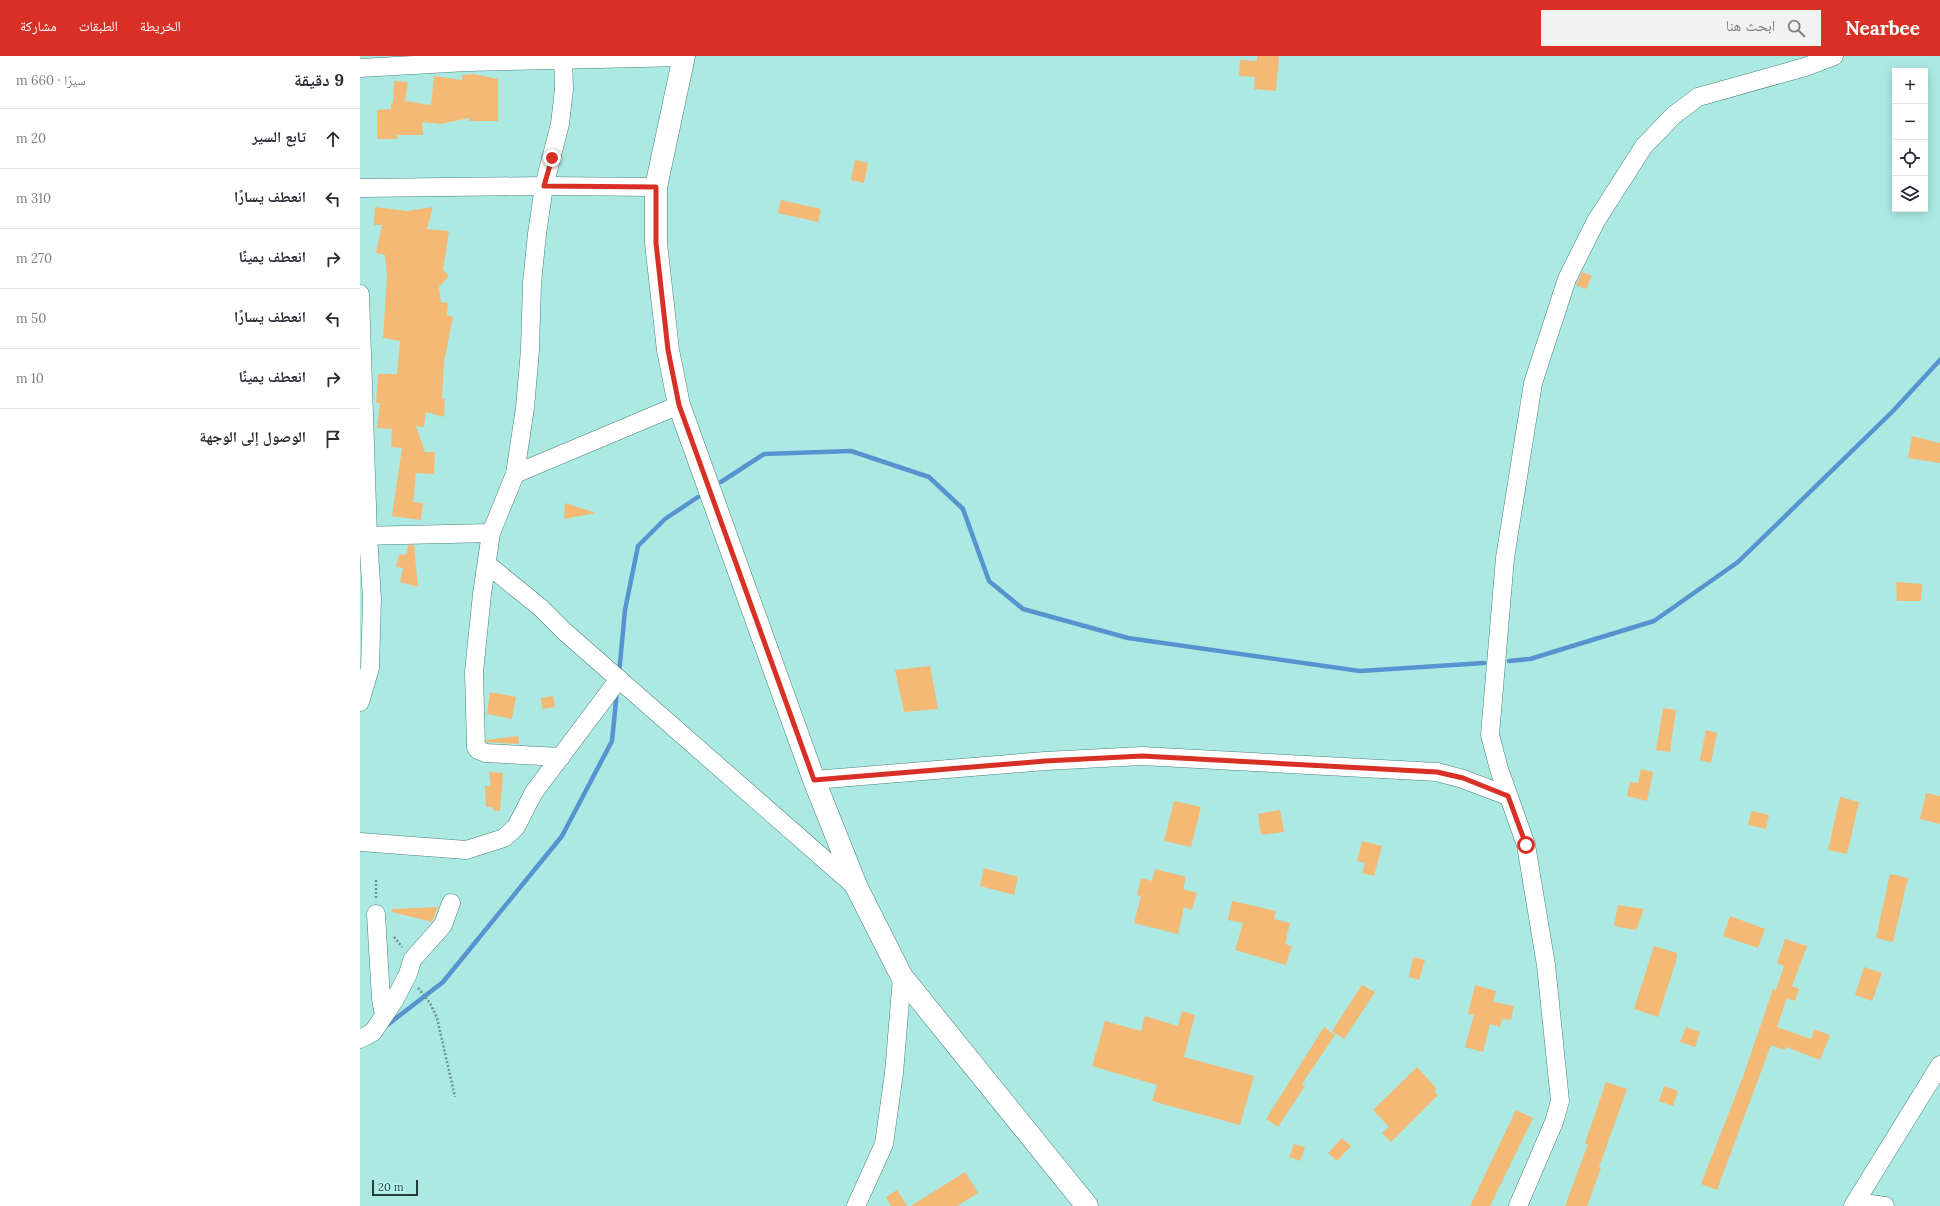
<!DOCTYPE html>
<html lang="ar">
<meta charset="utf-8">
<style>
body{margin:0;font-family:Lora,"Noto Naskh Arabic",serif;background:#f2f2f3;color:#2b2b33;direction:rtl}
.controls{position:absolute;right:12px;top:12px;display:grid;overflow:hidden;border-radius:0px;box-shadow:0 2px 10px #0003}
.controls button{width:36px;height:36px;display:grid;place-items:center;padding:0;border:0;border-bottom:1px solid #e1e1e2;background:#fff;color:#2b2b33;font:20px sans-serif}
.scale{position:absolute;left:12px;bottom:10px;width:46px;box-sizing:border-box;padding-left:4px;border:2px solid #253d3b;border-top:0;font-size:11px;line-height:14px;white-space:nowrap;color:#253d3b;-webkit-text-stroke:3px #baf6f0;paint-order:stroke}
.stop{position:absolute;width:12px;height:12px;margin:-9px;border:3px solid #d93025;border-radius:50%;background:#fff}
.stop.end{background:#d93025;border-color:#fff;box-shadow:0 1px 4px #0008}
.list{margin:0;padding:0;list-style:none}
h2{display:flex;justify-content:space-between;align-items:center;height:52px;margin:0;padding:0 16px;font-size:17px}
h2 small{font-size:13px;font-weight:400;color:#7c7c81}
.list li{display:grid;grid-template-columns:26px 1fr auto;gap:12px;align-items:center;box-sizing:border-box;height:60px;padding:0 16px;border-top:1px solid #e1e1e2}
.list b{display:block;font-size:15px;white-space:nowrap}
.list em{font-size:13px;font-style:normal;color:#7c7c81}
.icon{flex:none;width:22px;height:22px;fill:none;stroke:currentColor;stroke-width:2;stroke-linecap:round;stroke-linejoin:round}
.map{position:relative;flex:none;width:1580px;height:1150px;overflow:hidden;direction:ltr}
header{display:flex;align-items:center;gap:24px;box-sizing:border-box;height:56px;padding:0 20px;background:#d93025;color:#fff}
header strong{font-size:19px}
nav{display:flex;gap:22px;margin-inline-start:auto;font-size:14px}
.search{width:280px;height:36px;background:#f2f2f3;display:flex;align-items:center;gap:10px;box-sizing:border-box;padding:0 14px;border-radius:0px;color:#7c7c81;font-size:15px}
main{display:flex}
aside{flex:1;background:#fff}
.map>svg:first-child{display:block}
</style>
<header>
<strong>Nearbee</strong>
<div class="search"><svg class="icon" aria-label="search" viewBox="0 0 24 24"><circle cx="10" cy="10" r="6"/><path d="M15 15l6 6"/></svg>ابحث هنا</div>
<nav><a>الخريطة</a><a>الطبقات</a><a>مشاركة</a></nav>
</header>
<main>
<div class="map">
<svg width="1580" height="1150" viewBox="0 0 1580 1150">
<rect width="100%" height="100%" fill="#ade9e3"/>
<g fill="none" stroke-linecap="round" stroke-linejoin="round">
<g stroke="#5794cf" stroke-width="4.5">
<polyline points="361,426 404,398 491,395 569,421 603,453 629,525 663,553 768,582 1000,615 1124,607"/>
<polyline points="1149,605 1170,603 1294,565 1378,506 1533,355 1580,304"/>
<polyline points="259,618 265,554 278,490 305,463 338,441"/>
<polyline points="26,970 83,926 202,780 252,685 257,635"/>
</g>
</g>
<g fill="#f4b975">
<polygon points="897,0 919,0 916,35 894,33 895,21 879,20 880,4 897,5"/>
<polygon points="114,18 138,23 138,65 109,65 109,62 80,68 62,66 63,79 37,79 37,83 17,83 17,54 31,53 31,47 33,47 34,25 48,26 45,45 71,49 74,20 102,24 102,19"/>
<polygon points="495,104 508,107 504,127 491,124"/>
<polygon points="421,144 461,153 458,166 418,157"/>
<polygon points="15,151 47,155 73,151 67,173 89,175 83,214 89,220 79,231 81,246 88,247 87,259 93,261 84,306 82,343 85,343 84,361 66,356 64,371 56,370 65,396 75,396 74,418 56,417 53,446 63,447 61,464 32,460 42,392 31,391 32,373 17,372 20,347 16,347 18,318 37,318 40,285 23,282 27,220 25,199 16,197 22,169 14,169"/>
<polygon points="1222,216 1232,220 1226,233 1216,229"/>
<polygon points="1552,380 1580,387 1580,407 1548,402"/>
<polygon points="205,447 236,457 204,463"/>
<polygon points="48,489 54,489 58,531 40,526 43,512 36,511 39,499 47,498"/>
<polygon points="1536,526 1562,528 1561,545 1537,545"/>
<polygon points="570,610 578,653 544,656 535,614"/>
<polygon points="130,636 156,641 152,663 127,658"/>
<polygon points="193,640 195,651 182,653 181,642"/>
<polygon points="1303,652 1316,654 1310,696 1296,694"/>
<polygon points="1346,674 1357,677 1351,707 1340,704"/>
<polygon points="158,680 159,688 126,686 126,684"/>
<polygon points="1281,713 1293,716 1287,745 1267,740 1270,726 1278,727"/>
<polygon points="129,716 143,717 140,755 133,755 133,751 126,751 125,730 131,730"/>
<polygon points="1566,737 1580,740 1580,768 1560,763"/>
<polygon points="1480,741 1499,746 1487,798 1468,794"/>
<polygon points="814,745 841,751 831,791 804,785"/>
<polygon points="920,754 924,776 901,779 898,758"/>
<polygon points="1391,755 1409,759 1406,773 1388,769"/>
<polygon points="1002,785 1022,790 1014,820 1002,817 1005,807 997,805"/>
<polygon points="624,812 658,821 654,839 620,830"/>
<polygon points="795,813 826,821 823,833 837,837 832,854 824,851 818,878 774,867 781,840 777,839 781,822 792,825"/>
<polygon points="1530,818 1548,822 1533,886 1516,882"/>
<polygon points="872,845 916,855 914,863 930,867 925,888 932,890 926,909 875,894 883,867 868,864"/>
<polygon points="1258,849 1284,853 1276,874 1254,870"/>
<polygon points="78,851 72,866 32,856 32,853"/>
<polygon points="1370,860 1405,873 1398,892 1363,880"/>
<polygon points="1425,883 1447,890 1432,930 1439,933 1435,945 1427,942 1417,971 1451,983 1454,973 1470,979 1460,1004 1426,991 1424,994 1411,989 1357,1134 1341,1128 1384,1018 1413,933 1416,934 1424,910 1417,907"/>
<polygon points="1294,890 1317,897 1317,902 1298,961 1274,953"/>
<polygon points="1053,901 1065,904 1059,924 1049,921"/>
<polygon points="1504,911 1522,917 1512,945 1495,939"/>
<polygon points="1002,929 1015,936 984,983 972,975"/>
<polygon points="1115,929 1136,935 1133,946 1154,950 1151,964 1142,963 1140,971 1130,968 1123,996 1105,991 1114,959 1108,958"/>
<polygon points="822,955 835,959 824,1001 894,1020 880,1069 792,1045 797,1029 732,1010 745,965 781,975 785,960 818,970"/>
<polygon points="964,971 975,979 942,1028 945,1030 918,1071 906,1063"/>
<polygon points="1326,971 1340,976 1335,991 1320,986"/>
<polygon points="1057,1011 1077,1033 1074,1035 1078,1039 1031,1086 1022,1077 1029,1071 1013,1054"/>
<polygon points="1246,1026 1267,1033 1239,1111 1241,1112 1227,1150 1205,1150 1228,1088 1225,1087"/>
<polygon points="1304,1030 1318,1035 1313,1050 1299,1045"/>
<polygon points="1156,1054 1173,1062 1130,1150 1110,1150"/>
<polygon points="982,1082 991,1090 977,1105 968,1097"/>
<polygon points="934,1088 945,1091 940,1105 929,1101"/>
<polygon points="605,1116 618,1137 597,1150 551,1150"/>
<polygon points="537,1134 547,1150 531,1150 526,1141"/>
</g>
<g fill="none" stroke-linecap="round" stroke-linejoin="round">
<g stroke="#48817c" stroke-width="19">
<g id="street">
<polyline points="0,12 107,6 324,1"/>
<polyline points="0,132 184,130 296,131"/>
<polyline points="0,238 8,480 12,543 10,612 0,646"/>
<polyline points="155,418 319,349"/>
<polyline points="0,480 131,477"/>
<polyline points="128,509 181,552 205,576 497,832"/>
<polyline points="201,701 126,697 118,694 116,691 114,616 122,538 131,477 155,418 165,352 170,294 172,227 177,178 184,130 200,68 204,33 203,0"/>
<polyline points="454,724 685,705 782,700 1077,716 1103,723 1148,740"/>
<polyline points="0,786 106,794 144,782 156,771 174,736 259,623"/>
<polyline points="16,858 21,943 23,954 26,956"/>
<polyline points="0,983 13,976 34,945 48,918 52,904 83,869 91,847"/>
<polyline points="1496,1146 1525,1150"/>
<polyline points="496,1150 524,1088 534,1017 542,921"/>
<polyline points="1158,1150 1194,1066 1200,1045 1186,909 1166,789 1139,713 1130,679 1145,502 1173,327 1207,223 1236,165 1284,90 1314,59 1338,41 1445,11 1474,0"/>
<polyline points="1493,1150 1580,1009"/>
</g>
</g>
<g stroke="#48817c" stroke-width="23">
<polyline id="secondary" points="324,0 296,131 296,187 308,294 319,349 454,724 497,832 542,921 727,1150"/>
</g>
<g stroke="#69938f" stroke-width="2.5" stroke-dasharray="2 2" stroke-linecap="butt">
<polyline points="16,842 16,823"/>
<polyline points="34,881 42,891"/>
<polyline points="58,932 70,947 77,962 95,1041"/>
</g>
<use href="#street" stroke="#fff" stroke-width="18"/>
<use href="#secondary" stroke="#fff" stroke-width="22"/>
</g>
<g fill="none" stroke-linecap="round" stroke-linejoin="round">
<polyline stroke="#d93025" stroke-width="5" points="192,102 184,130 296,131 296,187 308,294 319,349 454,724 685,705 782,700 1077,716 1103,722 1148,740 1166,789"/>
</g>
</svg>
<div class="controls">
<button>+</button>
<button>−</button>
<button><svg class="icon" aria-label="locate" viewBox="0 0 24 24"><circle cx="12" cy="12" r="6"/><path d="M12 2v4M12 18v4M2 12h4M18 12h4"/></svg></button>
<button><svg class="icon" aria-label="layers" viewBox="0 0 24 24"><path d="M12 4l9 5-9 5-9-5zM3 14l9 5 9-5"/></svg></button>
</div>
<div class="scale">20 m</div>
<div class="stop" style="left:1166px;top:789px"></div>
<div class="stop end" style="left:192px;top:102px"></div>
</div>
<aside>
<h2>9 دقيقة<small>سيرًا · 660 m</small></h2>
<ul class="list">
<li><svg class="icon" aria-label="ahead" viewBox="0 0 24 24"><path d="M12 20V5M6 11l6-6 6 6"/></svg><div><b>تابع السير</b></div><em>20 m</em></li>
<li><svg class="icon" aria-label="left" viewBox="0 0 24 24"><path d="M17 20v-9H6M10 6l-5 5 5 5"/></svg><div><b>انعطف يسارًا</b></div><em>310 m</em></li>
<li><svg class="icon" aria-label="right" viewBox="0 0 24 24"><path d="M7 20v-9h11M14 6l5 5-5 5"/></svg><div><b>انعطف يمينًا</b></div><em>270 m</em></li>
<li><svg class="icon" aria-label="left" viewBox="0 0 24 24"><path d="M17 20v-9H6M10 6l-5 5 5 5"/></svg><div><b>انعطف يسارًا</b></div><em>50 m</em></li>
<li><svg class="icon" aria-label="right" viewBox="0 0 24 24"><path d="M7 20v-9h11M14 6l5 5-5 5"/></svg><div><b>انعطف يمينًا</b></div><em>10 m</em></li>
<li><svg class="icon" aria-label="arrive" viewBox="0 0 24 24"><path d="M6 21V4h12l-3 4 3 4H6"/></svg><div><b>الوصول إلى الوجهة</b></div></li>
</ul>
</aside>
</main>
